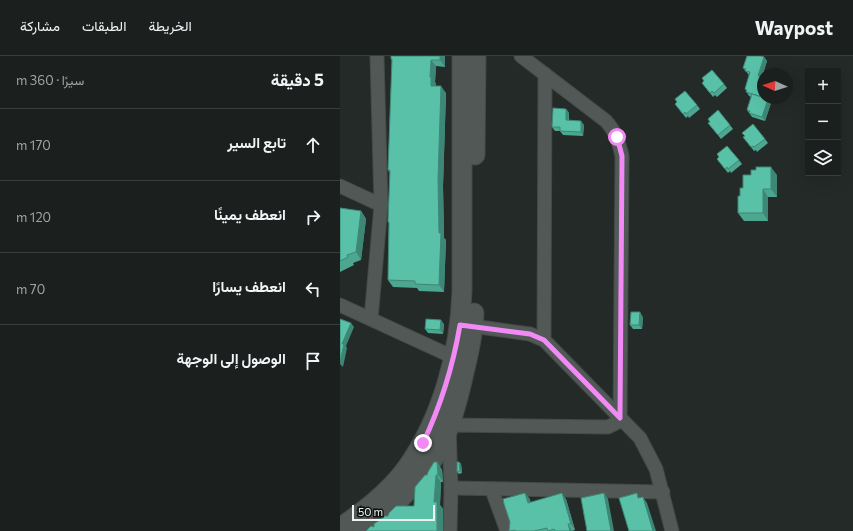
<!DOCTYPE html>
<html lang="ar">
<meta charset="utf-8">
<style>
body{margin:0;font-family:Commissioner,Vazirmatn,sans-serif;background:#242827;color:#f1f3f6;direction:rtl}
.controls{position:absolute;right:12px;top:12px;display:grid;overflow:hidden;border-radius:0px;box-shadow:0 4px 16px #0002}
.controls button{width:36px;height:36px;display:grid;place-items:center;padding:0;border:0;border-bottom:1px solid #393e3c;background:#1b201e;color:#f1f3f6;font:20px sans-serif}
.compass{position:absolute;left:417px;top:12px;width:36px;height:36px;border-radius:50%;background:#1b201e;box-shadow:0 4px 16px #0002;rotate:273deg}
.scale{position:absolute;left:12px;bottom:10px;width:83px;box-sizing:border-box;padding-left:4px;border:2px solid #eff3f2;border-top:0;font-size:11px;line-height:14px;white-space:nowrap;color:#eff3f2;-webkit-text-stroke:3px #0f1211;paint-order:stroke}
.stop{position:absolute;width:12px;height:12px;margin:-9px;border:3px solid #f18af4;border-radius:50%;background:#fff}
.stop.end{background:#f18af4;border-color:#fff;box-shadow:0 1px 4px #0008}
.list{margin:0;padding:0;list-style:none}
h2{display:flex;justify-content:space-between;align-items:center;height:52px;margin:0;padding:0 16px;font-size:17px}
h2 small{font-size:13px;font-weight:400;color:#a0a3a4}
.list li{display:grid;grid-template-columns:26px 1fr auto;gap:12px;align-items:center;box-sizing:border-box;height:72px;padding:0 16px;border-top:1px solid #393e3c}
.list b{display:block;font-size:15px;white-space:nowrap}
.list em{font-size:13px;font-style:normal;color:#a0a3a4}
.icon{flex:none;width:22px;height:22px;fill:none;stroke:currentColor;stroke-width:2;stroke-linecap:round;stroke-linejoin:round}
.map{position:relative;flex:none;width:513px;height:475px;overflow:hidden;direction:ltr}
header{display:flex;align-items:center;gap:24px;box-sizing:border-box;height:56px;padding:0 20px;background:#1b201e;border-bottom:1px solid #393e3c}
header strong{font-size:19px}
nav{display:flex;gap:22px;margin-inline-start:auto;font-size:14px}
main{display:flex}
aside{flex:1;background:#1b201e}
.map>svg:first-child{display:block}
</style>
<header>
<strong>Waypost</strong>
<nav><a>الخريطة</a><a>الطبقات</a><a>مشاركة</a></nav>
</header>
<main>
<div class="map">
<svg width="513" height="475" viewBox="0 0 513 475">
<rect width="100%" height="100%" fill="#242a28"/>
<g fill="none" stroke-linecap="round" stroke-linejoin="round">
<g stroke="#434947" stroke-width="15">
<g id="street">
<polyline points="0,130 41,149"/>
<polyline points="0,249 113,301 120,303"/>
<polyline points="31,263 41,149 37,0"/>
<polyline points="125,269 190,278 204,284 300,382 316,413 332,475"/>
<polyline points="204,284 205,18"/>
<polyline points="111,432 323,436"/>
<polyline points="152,434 167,475"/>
<path d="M 110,475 L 111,432 L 109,369 L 268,371 L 278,366 L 280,362 L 282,100 C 279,87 276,76 266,65 L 181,0"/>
</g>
</g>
<g stroke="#434947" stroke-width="21">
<g id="secondary">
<polyline points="135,99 136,0"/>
<path d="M 0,472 C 24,455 48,437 66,413 C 102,363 120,296 122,235 L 122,0"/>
<path d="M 22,475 C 53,452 84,423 102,388 C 112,367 118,343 123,321 C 128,300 133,279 134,257"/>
</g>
</g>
<use href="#street" stroke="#515856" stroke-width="13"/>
<use href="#secondary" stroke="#515856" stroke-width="19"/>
</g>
<g fill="#4ca690">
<polygon points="51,0 105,0 105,11 96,10 95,26 96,28 96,30 106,37 103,130 104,182 106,184 104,236 79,235 77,232 53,231 48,224 49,168 48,166 50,117 48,114 52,5 51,3"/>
<polygon points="424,1 427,5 422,21 423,42 431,47 425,65 412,61 407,54 411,41 409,40 405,33 409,19 403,12"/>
<polygon points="362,27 384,28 387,32 377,41 375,39 373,41"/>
<polygon points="335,48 357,49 360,53 349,62 348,60 346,62"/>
<polygon points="226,53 229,57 229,65 244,69 243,80 223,79 220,75 215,75 212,71"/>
<polygon points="370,66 390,69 393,73 381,83 368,67"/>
<polygon points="403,81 425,83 428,87 417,96 416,94 414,95"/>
<polygon points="377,103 399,104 402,108 391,117 390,115 388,117"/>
<polygon points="411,119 437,119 437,141 428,141 428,165 404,165 398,157 400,140 403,132"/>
<polygon points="0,152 21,155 26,163 21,204 13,207 14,209 0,216"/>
<polygon points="303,261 302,273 293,273 290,269"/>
<polygon points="104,268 103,278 88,277 85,273"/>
<polygon points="97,406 102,414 103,426 101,426 100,449 103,453 103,475 26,475 34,471 48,460 74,450 87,419"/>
<polygon points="119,406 121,408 122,417 119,418 117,416"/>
<polygon points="190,443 190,446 226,443 235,474 232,475 169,475"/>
</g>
<g fill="#3e8776">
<polygon points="100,0 105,0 105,11 100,4"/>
<polygon points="424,1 427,5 421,24 418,20"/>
<polygon points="91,4 96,10 95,26 96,28 96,36 91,30 90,21"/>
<polygon points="423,28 423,41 422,44 419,40"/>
<polygon points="101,30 106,37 103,130 104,182 106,184 104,236 99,229 98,123"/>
<polygon points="428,43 431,47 425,65 422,61"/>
<polygon points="226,53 229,57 228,68 226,64"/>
<polygon points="241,65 244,69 243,80 241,76"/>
<polygon points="431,111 437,119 437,141 431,133"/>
<polygon points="423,133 428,141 428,165 423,157"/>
<polygon points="21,155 26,163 21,204 16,196"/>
<polygon points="300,256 303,261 302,273 299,269"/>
<polygon points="101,264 104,268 103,278 100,274"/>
<polygon points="11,267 14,271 6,290 7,292 3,311 0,308 2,288"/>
<polygon points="97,406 102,414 103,426 98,419"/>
<polygon points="119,406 121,408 122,417 120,415"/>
<polygon points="96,419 101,426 100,449 103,453 103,475 97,475 94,446"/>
<polygon points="185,437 190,443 192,453 188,447"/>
<polygon points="222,437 226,443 235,474 231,468"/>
<polygon points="264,437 268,443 274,475 271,475"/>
<polygon points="303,441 307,447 316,475 313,475"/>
<polygon points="228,468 232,475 230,475"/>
</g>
<g fill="#58c1a8" stroke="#3e8776">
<polygon points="51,0 100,0 100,4 91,4 90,21 91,21 91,30 101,30 98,123 99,177 101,177 99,229 75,228 75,225 48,224 49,166 48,166 50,114 48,114 52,3 51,3"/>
<polygon points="407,0 421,0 424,1 418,20 423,21 423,28 419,40 406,36 407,34 405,33 410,16 405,15 406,13 403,12"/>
<polygon points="372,14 384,28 374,37 372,35 370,37 362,27 364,25 362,22"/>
<polygon points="345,35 357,49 346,58 345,56 343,58 335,48 337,46 335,43"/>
<polygon points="412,38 428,43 422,61 409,57 410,55 407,54"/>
<polygon points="213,52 226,53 226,64 241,65 241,76 220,75 220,71 212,71"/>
<polygon points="378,54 390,69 378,79 368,67 370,66 368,63"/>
<polygon points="413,68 425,83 414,91 413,90 411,91 403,81 405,80 402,77"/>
<polygon points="387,90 399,104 388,113 387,111 385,113 377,103 379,101 377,98"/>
<polygon points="416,111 431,111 431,133 423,133 423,157 398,157 398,140 400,140 400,132 403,132 403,119 411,119 411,114 416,114"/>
<polygon points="0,152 21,155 16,196 7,199 8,201 0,205"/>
<polygon points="291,256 300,256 299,269 290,269"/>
<polygon points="0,263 11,267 2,288 4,288 0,306"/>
<polygon points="86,263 101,264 100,274 85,273"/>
<polygon points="94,406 97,406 98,419 96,419 94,446 97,446 97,475 26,475 31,470 34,471 34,468 45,460 48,460 49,457 56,450 74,450 75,431 85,419 87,419 88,416"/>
<polygon points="117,406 119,406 120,415 117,416"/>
<polygon points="185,437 188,447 222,437 231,468 228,468 230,475 215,475 214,473 208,475 207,472 194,475 175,475 175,474 169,475 170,466 164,448 163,443"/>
<polygon points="264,437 271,475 247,475 241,442"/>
<polygon points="297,437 298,442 303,441 313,475 289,475 279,442"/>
</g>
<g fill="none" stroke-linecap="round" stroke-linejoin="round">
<path stroke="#f18af4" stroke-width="5" d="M 83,387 C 101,349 113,310 120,269 L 190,278 L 204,284 L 280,362 L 282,100 L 277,81"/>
</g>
</svg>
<div class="controls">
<button>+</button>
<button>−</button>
<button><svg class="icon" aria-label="layers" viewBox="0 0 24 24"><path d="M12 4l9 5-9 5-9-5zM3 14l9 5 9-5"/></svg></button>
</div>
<svg class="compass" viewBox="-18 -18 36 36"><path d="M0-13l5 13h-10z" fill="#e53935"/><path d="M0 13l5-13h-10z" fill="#a0a3a4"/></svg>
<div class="scale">50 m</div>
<div class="stop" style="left:277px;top:81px"></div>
<div class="stop end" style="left:83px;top:387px"></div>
</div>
<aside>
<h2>5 دقيقة<small>سيرًا · 360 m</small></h2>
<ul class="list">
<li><svg class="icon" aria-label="ahead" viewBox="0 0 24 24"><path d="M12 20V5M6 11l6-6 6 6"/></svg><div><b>تابع السير</b></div><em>170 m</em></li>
<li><svg class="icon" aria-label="right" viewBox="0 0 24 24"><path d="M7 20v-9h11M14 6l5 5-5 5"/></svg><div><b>انعطف يمينًا</b></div><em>120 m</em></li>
<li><svg class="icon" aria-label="left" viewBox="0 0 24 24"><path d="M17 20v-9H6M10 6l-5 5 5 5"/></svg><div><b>انعطف يسارًا</b></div><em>70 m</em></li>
<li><svg class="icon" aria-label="arrive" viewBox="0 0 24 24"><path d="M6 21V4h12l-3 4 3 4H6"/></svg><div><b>الوصول إلى الوجهة</b></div></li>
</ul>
</aside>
</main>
